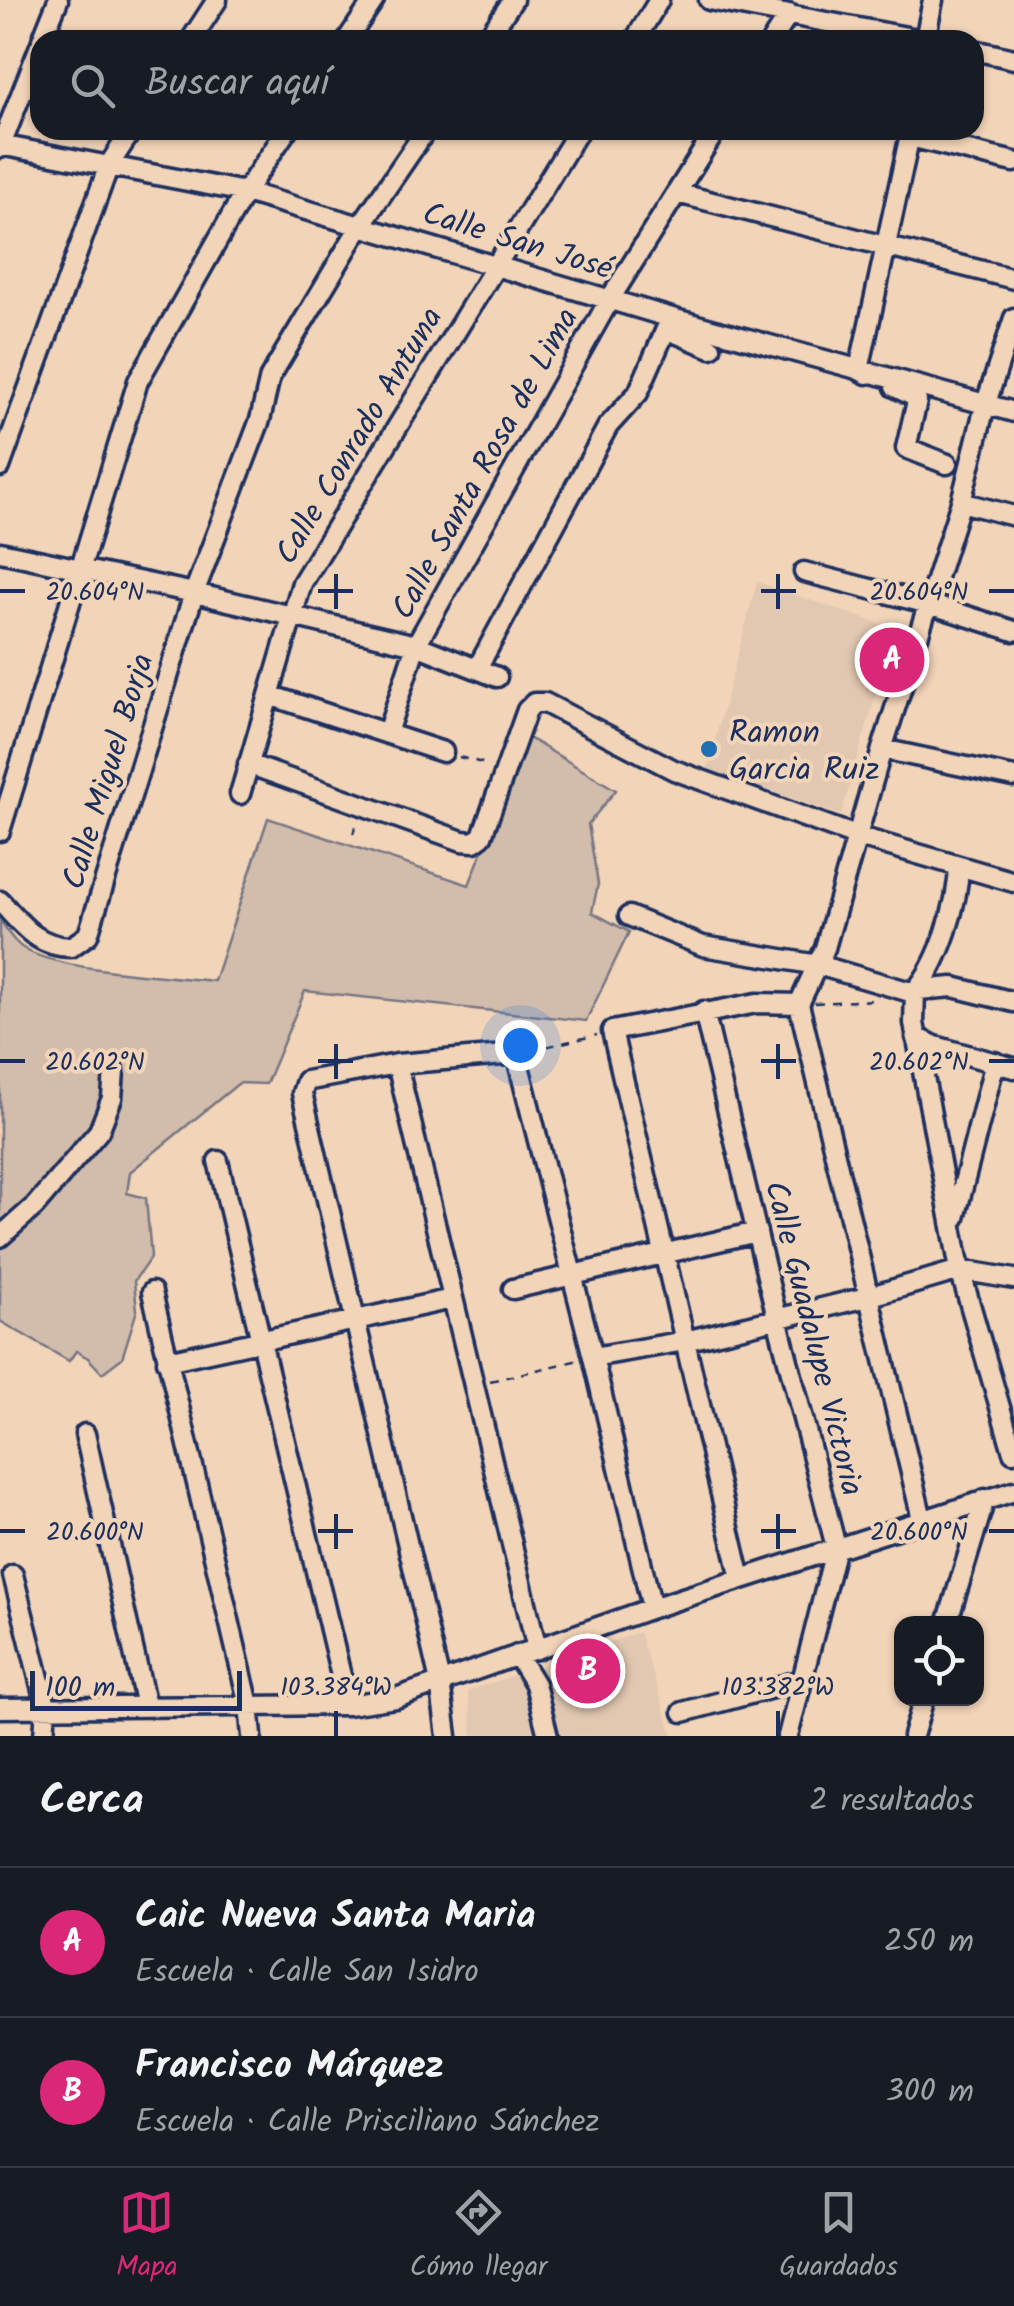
<!DOCTYPE html>
<html lang="es">
<head>
<meta charset="utf-8">
<style>
	body { margin:0; font-family:Kalam,sans-serif; background:#20242c; color:#f1f3f6 }
	.controls { position:absolute; right:30px; bottom:30px; display:grid; overflow:hidden; border-radius:20px; box-shadow:0 2px 8px #0004 }
	.controls button { width:90px; height:90px; display:grid; place-items:center; padding:0; border:0; border-bottom:2px solid #363941; background:#171b24; color:#f1f3f6; font:50px sans-serif }
	.scale { position:absolute; left:30px; bottom:25px; width:212px; box-sizing:border-box; padding-left:10px; border:5px solid #1b2f5e; border-top:0; font-size:28px; line-height:35px; white-space:nowrap; color:#1b2f5e; -webkit-text-stroke:8px #f2d4b8; paint-order:stroke }
	.you { position:absolute; left:520px; top:1045px; width:35px; height:35px; margin:-25px; border:8px solid #fff; border-radius:50%; background:#1a73e8; box-shadow:0 0 0 15px #1a73e833 }
	.badge { display:grid; place-items:center; width:65px; height:65px; border-radius:50%; background:#db2777; color:#fff; font-size:32px; font-weight:700 }
	.pin { position:absolute; translate:-50% -50%; border:5px solid #fff; box-shadow:0 2px 10px #0006 }
	.list { margin:0; padding:0; list-style:none }
	h2 { display:flex; justify-content:space-between; align-items:center; height:130px; margin:0; padding:0 40px; font-size:42px }
	h2 small { font-size:32px; font-weight:400; color:#9ea1a6 }
	.list li { display:grid; grid-template-columns:65px 1fr auto; gap:30px; align-items:center; box-sizing:border-box; height:150px; padding:0 40px; border-top:2px solid #363941 }
	.list b { display:block; font-size:38px; white-space:nowrap }
	.list p { margin:0; font-size:32px; white-space:nowrap; color:#9ea1a6 }
	.list em { font-size:32px; font-style:normal; color:#9ea1a6 }
	.icon { flex:none; width:55px; height:55px; fill:none; stroke:currentColor; stroke-width:2; stroke-linecap:round; stroke-linejoin:round }
	.map { position:relative; flex:none; width:1014px; height:1736px; overflow:hidden }
	.search { position:absolute; background:#171b24; box-shadow:0 2px 8px #0004; left:30px; right:30px; top:30px; height:110px; display:flex; align-items:center; gap:25px; box-sizing:border-box; padding:0 35px; border-radius:30px; color:#9ea1a6; font-size:38px }
	.sheet { height:430px; background:#171b24 }
	nav { display:flex; justify-content:space-around; align-items:center; box-sizing:border-box; height:140px; border-top:2px solid #363941; background:#171b24; font-size:28px; color:#9ea1a6 }
	nav a { display:grid; justify-items:center; gap:5px }
	nav .on { color:#db2777 }
	.map>svg:first-child { display:block }
	.built { fill:#e2c8b1 }
	.grass { fill:#d2bcab; stroke:#767684; stroke-width:2.5 }
	.lines { fill:none; stroke-linecap:round; stroke-linejoin:round }
	.minor-casing { stroke:#1b2f5e; stroke-width:25 }
	.path { stroke:#1b2f5e; stroke-width:2.5; stroke-dasharray:8 8; stroke-linecap:butt }
	.minor { stroke:#f2d4b8; stroke-width:18 }
	.ticks { fill:none; stroke:#1b2f5e; stroke-width:4 }
	.poi-dot { fill:#1f6fb2; stroke:#f2d4b8; stroke-width:4 }
	.labels { text-anchor:middle; stroke-width:8; stroke-linejoin:round; paint-order:stroke }
	.street-label { font-size:32px; fill:#1b2f5e; stroke:#f2d4b8 }
	.poi-label { font-size:32px; fill:#1b2f5e; stroke:#f2d4b8; text-anchor:start }
	.ticks-label { font-size:25px; text-anchor:middle; fill:#1b2f5e; stroke:#f2d4b8; stroke-width:8; stroke-linejoin:round; paint-order:stroke }
</style>
</head>
<body>
<div class="map">
<svg width="1014" height="1736" viewBox="0 0 1014 1736">
	<rect width="100%" height="100%" fill="#f2d4b8"/>
	<filter id="ink" filterUnits="userSpaceOnUse"><feTurbulence type="fractalNoise" baseFrequency=".01" numOctaves="2"/><feDisplacementMap in="SourceGraphic" scale="20" xChannelSelector="R" yChannelSelector="G"/><feConvolveMatrix kernelMatrix="1 2 1 2 8 2 1 2 1" color-interpolation-filters="sRGB"/></filter>
	<g filter="url(#ink)">
		<path class="built" d="M757,582L895,629L841,815L707,770Z
			M639,1632L673,1736H473L468,1691Z"/>
		<path class="grass" d="M527,737L616,790L588,824L598,884L592,912L629,932L586,1021L305,991L266,1084L239,1083L130,1172L127,1193L146,1198L151,1257L134,1281L137,1310L122,1358L102,1373L88,1358L76,1351L69,1361L0,1321V921C8,932 15,944 26,950C62,971 169,976 214,981L268,818L469,885Z"/>
		<g class="lines">
			<defs>
				<path id="minor" d="M709,0L923,40
					M42,40L58,0
					M191,40L217,0
					M347,40L374,0
					M486,40L513,0
					M635,40L659,0
					M772,40L789,14
					M925,40L933,0
					M974,50L1014,59
					M910,137L1014,162
					M0,145L245,192L675,319L1014,412
					M0,148L40,46
					M677,193L1014,279
					M666,329L711,348
					M867,374L859,370L911,130
					M895,387L913,396L917,401L906,448L947,464
					M0,467L109,165L132,130
					M961,502L1014,516
					M0,552L194,593L416,645L497,677
					M804,572L929,604L1014,631
					M478,667L608,426L638,393L666,329L675,319
					M269,695L443,752
					M387,733L416,645L610,299L716,130
					M882,749L1014,777
					M248,764L462,841L474,842L482,836L527,710L534,703H545L674,770L856,836L1014,882
					M240,794L302,583L579,130
					M0,831L138,381L245,192L287,130
					M0,901C21,924 37,947 71,947L88,935L194,593L260,420L270,377L361,225L426,130
					M629,916L703,946L818,965L907,991L953,987L1014,1002
					M915,991L914,1023L960,1270L1013,1452
					M915,991C940,963 958,903 959,866
					M799,1004L825,948L882,749L961,502L985,406L1014,318
					M799,1004L922,1519
					M704,1011L777,1318L836,1547L788,1736
					M916,1037L935,1046L1014,1068
					M397,1064L537,1649
					M218,1161L348,1705
					M955,1218L995,1062
					M0,1237L35,1206L99,1131L112,1098L114,1071
					M513,1289L757,1232
					M152,1292L249,1705L252,1736
					M593,1357L685,1341L871,1296L960,1270L1014,1279
					M167,1361L452,1299
					M85,1434L146,1706
					M13,1575L46,1706L44,1736
					M741,1579L612,1031L757,1003L799,1004
					M947,1624L985,1499
					M517,1655L535,1684L548,1736
					M0,1708L348,1705L396,1698L652,1608L1014,1491
					M683,1712L802,1680
					M447,1736L440,1682L302,1093L306,1081L397,1064L516,1054L593,1357L652,1608
					M913,1736L924,1698"/>
			</defs>
			<use href="#minor" class="minor-casing"/>
			<path class="path" d="M459,757L490,765
				M353,834L357,821
				M815,1003L877,1000
				M532,1050L597,1035
				M490,1381L579,1360"/>
			<use href="#minor" class="minor"/>
		</g>
	</g>
	<path class="ticks" d="M336,574V609M778,574V609M0,591H25M318,591H353M761,591H796M989,591H1014M336,1044V1079M778,1044V1079M0,1061H25M318,1061H353M761,1061H796M989,1061H1014M336,1514V1549M778,1514V1549M0,1531H25M318,1531H353M761,1531H796M989,1531H1014M336,1711V1736M778,1711V1736"/>
	<circle class="poi-dot" cx="709" cy="749" r="10"/>
	<g class="labels">
		<g class="street-label">
			<text transform="translate(518 240) rotate(17)" y="11">Calle San José</text>
			<text transform="translate(358 435) rotate(-59)" y="11">Calle Conrado Antuna</text>
			<text transform="translate(484 463) rotate(-61)" y="11">Calle Santa Rosa de Lima</text>
			<text transform="translate(107 771) rotate(-73)" y="11">Calle Miguel Borja</text>
			<text transform="translate(815 1338) rotate(76)" y="11">Calle Guadalupe Victoria</text>
		</g>
		<g class="poi-label">
			<text x="729" y="742">Ramon<tspan x="729" dy="37">Garcia Ruiz</tspan></text>
		</g>
	</g>
	<g class="ticks-label">
		<text x="95" y="600">20.604°N</text>
		<text x="919" y="600">20.604°N</text>
		<text x="95" y="1070">20.602°N</text>
		<text x="919" y="1070">20.602°N</text>
		<text x="95" y="1540">20.600°N</text>
		<text x="919" y="1540">20.600°N</text>
		<text x="336" y="1695">103.384°W</text>
		<text x="778" y="1695">103.382°W</text>
	</g>
</svg>
<div class="controls">
<button><svg class="icon" aria-label="locate" viewBox="0 0 24 24"><circle cx="12" cy="12" r="6"/><path d="M12 2v4M12 18v4M2 12h4M18 12h4"/></svg></button>
</div>
<div class="scale">100 m</div>
<div class="you"></div>
<div class="pin badge" style="left:892px;top:660px">A</div>
<div class="pin badge" style="left:588px;top:1671px">B</div>
<div class="search"><svg class="icon" aria-label="search" viewBox="0 0 24 24"><circle cx="10" cy="10" r="6"/><path d="M15 15l6 6"/></svg>Buscar aquí</div>
</div>
<section class="sheet">
<h2>Cerca<small>2 resultados</small></h2>
<ul class="list">
<li><span class="badge">A</span><div><b>Caic Nueva Santa Maria</b><p>Escuela · Calle San Isidro</p></div><em>250 m</em></li>
<li><span class="badge">B</span><div><b>Francisco Márquez</b><p>Escuela · Calle Prisciliano Sánchez</p></div><em>300 m</em></li>
</ul>
</section>
<nav>
<a class="on"><svg class="icon" aria-label="map" viewBox="0 0 24 24"><path d="M3 6l6-2 6 2 6-2v14l-6 2-6-2-6 2zM9 4v14M15 6v14"/></svg>Mapa</a>
<a><svg class="icon" aria-label="directions" viewBox="0 0 24 24"><path d="M12 3l9 9-9 9-9-9zM9 14v-3h6M13 9l2 2-2 2"/></svg>Cómo llegar</a>
<a><svg class="icon" aria-label="saved" viewBox="0 0 24 24"><path d="M7 4h10v16l-5-4-5 4z"/></svg>Guardados</a>
</nav>
</body>
</html>
